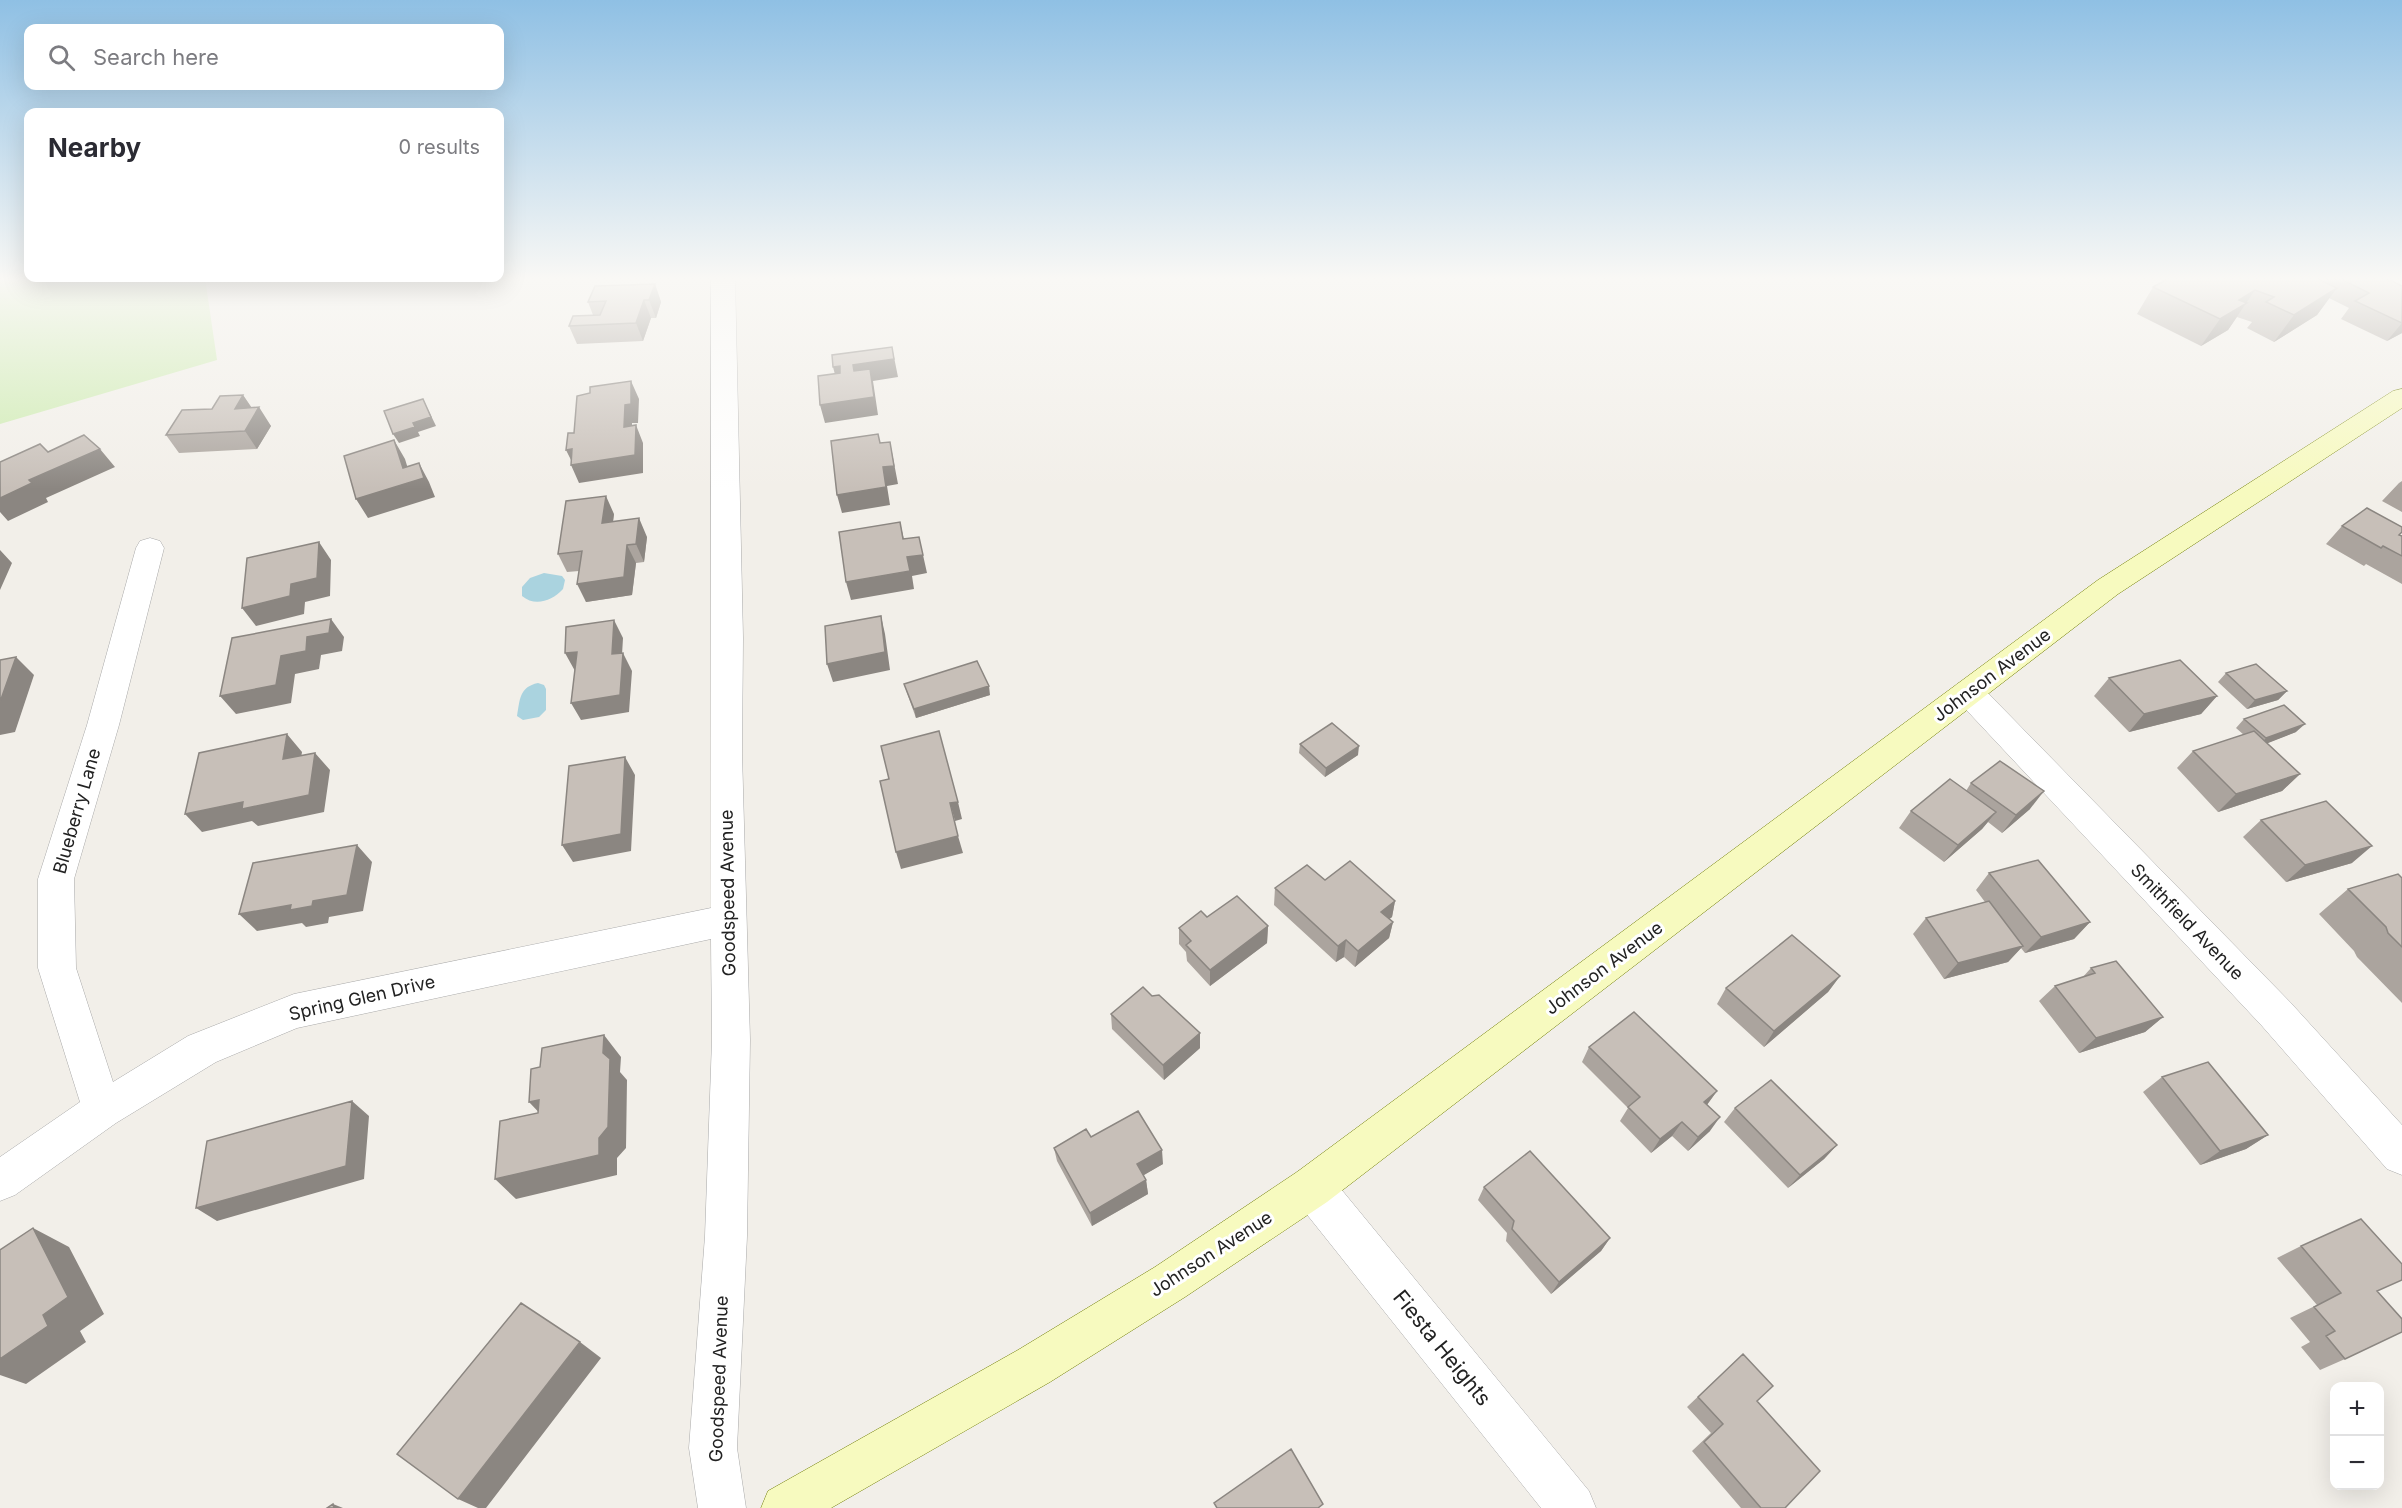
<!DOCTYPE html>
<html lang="en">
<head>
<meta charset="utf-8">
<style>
	body { margin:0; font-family:Inter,sans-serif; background:#f2f2f3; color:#2b2b33 }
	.controls { position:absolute; right:18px; bottom:18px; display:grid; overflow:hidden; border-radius:12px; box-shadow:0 6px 24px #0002 }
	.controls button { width:54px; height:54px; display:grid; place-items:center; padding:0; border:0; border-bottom:2px solid #e1e1e2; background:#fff; color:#2b2b33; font:30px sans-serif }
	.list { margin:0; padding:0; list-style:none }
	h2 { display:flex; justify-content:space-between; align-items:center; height:78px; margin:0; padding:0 24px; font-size:26px }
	h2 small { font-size:20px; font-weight:400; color:#7c7c81 }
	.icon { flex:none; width:33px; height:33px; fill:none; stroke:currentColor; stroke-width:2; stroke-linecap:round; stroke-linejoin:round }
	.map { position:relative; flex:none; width:2402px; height:1508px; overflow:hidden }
	.search { position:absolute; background:#fff; box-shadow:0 6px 24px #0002; left:24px; top:24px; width:480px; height:66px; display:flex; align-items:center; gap:15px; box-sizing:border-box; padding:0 21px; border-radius:12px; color:#7c7c81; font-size:22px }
	.panel { position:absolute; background:#fff; box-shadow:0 6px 24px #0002; left:24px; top:108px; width:480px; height:174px; border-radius:12px }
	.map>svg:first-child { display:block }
	.grass { fill:#cdebb0 }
	.water { fill:#aad3df }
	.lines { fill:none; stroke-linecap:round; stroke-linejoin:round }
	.street-casing { stroke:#a9a9a9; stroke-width:1 }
	.secondary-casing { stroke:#707d05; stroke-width:1 }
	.street { fill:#fff; fill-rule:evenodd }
	.secondary { fill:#f7fabf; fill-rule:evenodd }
	.wall { fill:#aba49e }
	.shaded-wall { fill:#8b8681 }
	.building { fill:#c7bfb8; stroke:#8b8681; stroke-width:1.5 }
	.labels { text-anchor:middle; stroke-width:6; stroke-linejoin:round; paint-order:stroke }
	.street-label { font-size:18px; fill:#222; stroke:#fff }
	.near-street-label { font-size:21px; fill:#222; stroke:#fff }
</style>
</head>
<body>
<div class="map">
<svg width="2402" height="1508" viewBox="0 0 2402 1508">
	<rect width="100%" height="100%" fill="#f2efe9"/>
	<path class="grass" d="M0,277L205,278L217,360L0,424Z"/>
	<path class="water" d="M544,573L562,576L565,580L563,589C552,601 535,607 522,596V587L530,578Z
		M538,683L544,685L546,689V710L539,717L523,720L517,716C520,700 519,687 538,683Z"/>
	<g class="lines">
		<defs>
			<path id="street" d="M711,277H735L743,638L742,753L750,1040L747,1236L737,1448L746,1508H698L689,1448L705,1236L712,1040L711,939L297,1028L216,1062L116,1123L15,1195L0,1201V1157L80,1102L38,968V879L87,725L136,548L140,541L150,538L160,541L164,548L119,725L74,879L76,968L113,1082L188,1036L294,994L711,908Z
				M1968,680L1979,684L2290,1002L2402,1125V1175L2387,1169L2262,1026L1957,700L1952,692L1957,684Z
				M1312,1166L1327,1172L1589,1491L1596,1508H1541L1297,1202L1291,1187L1297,1172Z"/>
			<path id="secondary" d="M2402,389V408L2118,594L1327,1202L1185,1297L1050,1382L831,1508H761L768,1491L1018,1350L1155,1267L1297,1172L2098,580L2393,391Z"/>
		</defs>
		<use href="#street" class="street-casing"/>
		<use href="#secondary" class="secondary-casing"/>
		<use href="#street" class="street"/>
		<use href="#secondary" class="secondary"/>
	</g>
	<path class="wall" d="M2157,277H2314L2323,281L2326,277H2384L2402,286V333L2387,341L2341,319L2349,308L2329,298L2317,315L2274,342L2247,328L2252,322L2237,317L2228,330L2201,346L2137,314L2153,287L2164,281Z
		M655,284L661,302L656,318H651L643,341L577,344L569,326L593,315L588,302Z
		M243,395L252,408L271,426L257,449L179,453L166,435L212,409Z
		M2402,481V512L2382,501L2399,483Z
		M614,514L613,522L647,537L644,562L636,563L632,595L586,602L579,571L567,572L558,554Z
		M2342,526L2402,536V584L2366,564L2364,566L2326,544Z
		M2226,673L2287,691L2278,700L2247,709L2218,682Z
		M2109,678L2217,696L2201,714L2129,732L2094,696Z
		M904,684L990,695L916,718L907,693Z
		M2244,719L2296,732L2267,743L2300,774L2282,791L2218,812L2177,768L2193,751L2244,735L2236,728Z
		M1300,744L1358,755L1325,777L1299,753Z
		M1971,783L2030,809L2002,833L1988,822L1982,829L1944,862L1899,828L1911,811L1966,791Z
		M2261,820L2352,863L2286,882L2243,837Z
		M1989,873L2090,922L2074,939L2025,953L2021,948L2008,962L1944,979L1913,934L1926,918L1985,902L1976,890Z
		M2402,878V1003L2357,957L2354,951L2319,914L2348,889Z
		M1325,880L1395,901L1392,917L1389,919L1393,922L1389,938L1355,967L1344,957L1336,962L1274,905L1275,888Z
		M1207,917L1268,926L1267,943L1210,986L1187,961L1186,952L1179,944V928Z
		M2091,968L2163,1017L2145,1032L2079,1053L2039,1001L2055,986L2082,978Z
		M1840,976L1828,992L1764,1047L1717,1004L1726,988Z
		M1152,996L1200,1033V1048L1164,1080L1112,1029L1111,1014Z
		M1589,1047L1717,1091L1707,1105L1710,1131L1688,1151L1672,1136L1651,1153L1620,1121L1628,1108L1582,1062Z
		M2162,1077L2268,1135L2246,1149L2200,1165L2143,1092Z
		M1735,1108L1837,1145L1824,1159L1788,1188L1724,1122Z
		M1054,1148L1163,1164L1143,1175L1146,1180L1148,1194L1092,1226L1057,1161Z
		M1484,1187L1610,1238L1601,1251L1551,1294L1506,1241L1507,1233L1478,1200Z
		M2301,1246L2377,1291L2345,1359L2320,1370L2301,1347L2310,1342L2290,1318L2317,1305L2277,1258Z
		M1743,1354L1785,1508H1741L1692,1451L1711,1433L1687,1407Z"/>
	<path class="shaded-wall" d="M655,284L661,302L656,318L649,300Z
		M2337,288L2317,315L2274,342L2294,315Z
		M2255,290L2228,330L2201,346L2220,319L2239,300Z
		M644,300L651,318L643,341L636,323Z
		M2402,323V333L2387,341Z
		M892,347L898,377L873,381L878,415L825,423L820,405L854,371L853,365Z
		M840,366L844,385L838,386L833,367Z
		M631,381L639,399L638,423H632V445L624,427L625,405Z
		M243,395L255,413L259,407L271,426L257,449L245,431L235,409Z
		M423,399L436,426L418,432L420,436L399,443L393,434L413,423Z
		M636,425L643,443V473L579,483L571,465L573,464L566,450Z
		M394,440L405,459L412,482L419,463L429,482L435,497L368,518L356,499L403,468Z
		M890,442L898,484L887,486L890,505L842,513L837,495L883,467Z
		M100,449L115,467L46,498L48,502L8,521L0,512V498L29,480Z
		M606,496L614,514L610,542L602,523Z
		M639,518L647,537L644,562L636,544Z
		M900,522L904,540L919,537L927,573L912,576L914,589L851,600L846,582Z
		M319,542L331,560L330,596L305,602L304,614L256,626L242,608L291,584Z
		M627,545L636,563L632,595L586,602L577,584Z
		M0,550L12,563L0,590Z
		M881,616L885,634L890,670L833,682L827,664Z
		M331,619L344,637L342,651L321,655L319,669L295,674L291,703L236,714L220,696L281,656L307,637Z
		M614,620L623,638L621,672L612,654Z
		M577,652L575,671L565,653Z
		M623,653L632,671L629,712L581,720L571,703Z
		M16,657L34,675L15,732L0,735V702Z
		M989,686L990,695L916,718L914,709Z
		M2287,691L2278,700L2247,709L2255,700Z
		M2217,696L2201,714L2129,732L2144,714Z
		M2305,724L2296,732L2258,747L2266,738Z
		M287,734L302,752L298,777L283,759Z
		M1359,746L1358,755L1325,777L1326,768Z
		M315,753L330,770L324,812L258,826L252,821L202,832L185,814Z
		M625,757L635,775L631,851L573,862L562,845Z
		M2300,774L2282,791L2218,812L2236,794Z
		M2044,791L2030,809L2002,833L2016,815Z
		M958,802L962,819L955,821L950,803Z
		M1996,812L1982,829L1944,862L1958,845Z
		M958,836L963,853L901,869L896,852Z
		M357,845L372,862L363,911L329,917L328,923L306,927L302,923L257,931L239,914L313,901Z
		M2372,846L2352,863L2286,882L2305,865Z
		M1395,901L1392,917L1378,928L1381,912Z
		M1393,922L1389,938L1355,967L1358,951Z
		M2090,922L2074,939L2025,953L2041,937Z
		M1268,926L1267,943L1210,986V970Z
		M1346,940L1344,957L1336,962L1338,946Z
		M2023,946L2008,962L1944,979L1958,963Z
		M1840,976L1828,992L1764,1047L1774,1031Z
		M2163,1017L2145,1032L2079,1053L2096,1038Z
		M1200,1033V1048L1164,1080L1163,1065Z
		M604,1035L621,1057L620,1072L627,1080L626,1148L617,1158V1175L516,1199L495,1179L603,1053Z
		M1717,1091L1706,1106L1704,1102Z
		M539,1100L549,1123L529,1102Z
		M352,1101L369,1116L364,1179L217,1221L196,1208Z
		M1720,1117L1710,1131L1688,1151L1698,1137Z
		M1682,1122L1672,1136L1651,1153L1660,1139Z
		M2268,1135L2246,1149L2200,1165L2220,1151Z
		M1837,1145L1824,1159L1788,1188L1800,1175Z
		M1162,1150L1163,1164L1139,1178L1137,1164Z
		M1146,1180L1148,1194L1092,1226L1090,1213Z
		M33,1228L69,1247L104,1314L80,1331L86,1342L26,1384L0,1375V1348L43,1315Z
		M1610,1238L1601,1251L1551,1294L1559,1282Z
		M580,1342L601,1358L486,1508H478L458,1499Z
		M333,1504L343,1508H334Z"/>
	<path class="building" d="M2171,277H2192L2197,279L2200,277H2314L2337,288L2294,315L2266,302L2274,297L2255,290L2239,300L2247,303L2220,319L2153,287Z
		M2337,277H2384L2402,286V323L2355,301L2369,293Z
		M655,284L649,300H644L636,323L569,326L573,316L600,315L606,301L588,302L595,286Z
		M892,347L894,359L853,365L854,371L870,369L874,397L820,405L818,376L840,373V366L833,367L832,355Z
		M631,381V404L625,405L624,427L636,425L635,455L571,465L572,449L566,450L568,433H574L577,396L590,393V387Z
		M243,395L235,409L259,407L245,431L166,435L182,410L212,409L220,396Z
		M423,399L431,417L413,423L415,427L393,434L384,411Z
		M878,434L880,443L890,442L894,466L883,467L886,487L837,495L831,441Z
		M84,435L100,449L29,480L32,483L0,498V462L40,444L48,452Z
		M394,440L403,468L419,463L424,478L356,499L344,456Z
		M606,496L602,523L639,518L636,544L627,545L624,577L577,584L582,551L558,554L566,501Z
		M2367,508L2402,527V532L2399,535L2402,536V556L2383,546L2381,548L2342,526Z
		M900,522L903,539L919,537L923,555L907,557L910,571L846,582L839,532Z
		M319,542L317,578L291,584L290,596L242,608L247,558Z
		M881,616L885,652L827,664L825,626Z
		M331,619L329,633L307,637L306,651L281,656L276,685L220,696L232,638Z
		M614,620L612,654L623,653L620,695L571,703L577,652L565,653L566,627Z
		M16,657L0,702V660Z
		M2180,660L2217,696L2144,714L2109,678Z
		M977,661L989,686L914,709L904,684Z
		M2256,664L2287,691L2255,700L2226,673Z
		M2284,705L2305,724L2266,738L2244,719Z
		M1332,723L1359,746L1326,768L1300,744Z
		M939,731L958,802L950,803L958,836L896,852L880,781L889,779L881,746Z
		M2254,731L2300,774L2236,794L2193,751Z
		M287,734L283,759L315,753L309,795L242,809L243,802L185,814L199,753Z
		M625,757L621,834L562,845L569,766Z
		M2000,761L2044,791L2016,815L1971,783Z
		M1950,779L1996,812L1958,845L1911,811Z
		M2326,801L2372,846L2305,865L2261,820Z
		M357,845L347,895L313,901L312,906L290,910L291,905L239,914L253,863Z
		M2038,860L2090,922L2041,937L1989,873Z
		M1350,861L1395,901L1381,912L1393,922L1358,951L1346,940L1338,946L1275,888L1307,865L1325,880Z
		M2398,874L2402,878V947L2388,933L2386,927L2348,889Z
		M1237,896L1268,926L1210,970L1186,945L1191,941L1179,928L1201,911L1207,917Z
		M1989,901L2023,946L1958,963L1926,918Z
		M1792,935L1840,976L1774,1031L1726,988Z
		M2116,961L2163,1017L2096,1038L2055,986L2095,973L2091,968Z
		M1143,987L1152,996L1159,995L1200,1033L1163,1065L1111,1014Z
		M1634,1012L1717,1091L1704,1102L1720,1117L1698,1137L1682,1122L1660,1139L1628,1107L1640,1097L1589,1047Z
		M604,1035L603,1053L610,1059L608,1127L599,1138V1155L495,1179L500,1121L538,1113L539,1100L529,1102L531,1069L540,1067L542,1048Z
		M2208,1062L2268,1135L2220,1151L2162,1077Z
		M1771,1080L1837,1145L1800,1175L1735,1108Z
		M352,1101L346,1166L196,1208L207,1141Z
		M1138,1111L1162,1150L1137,1164L1146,1180L1090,1213L1054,1148L1086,1129L1091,1137Z
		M1530,1151L1610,1238L1559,1282L1512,1229L1514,1221L1484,1187Z
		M2361,1219L2402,1264V1280L2377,1291L2402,1319V1332L2345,1359L2326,1336L2335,1331L2314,1307L2341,1293L2301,1246Z
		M33,1228L68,1297L43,1315L48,1326L0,1359V1250Z
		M521,1303L580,1342L458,1499L397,1454Z
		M1743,1354L1773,1386L1757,1401L1820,1471L1785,1508H1761L1704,1442L1723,1424L1698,1397Z
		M1291,1449L1323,1504L1318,1508H1217L1214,1503Z
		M333,1504L334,1508H327Z"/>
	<linearGradient id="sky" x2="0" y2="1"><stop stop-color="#8fc0e4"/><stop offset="0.57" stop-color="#f9f8f5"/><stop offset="1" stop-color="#f9f8f5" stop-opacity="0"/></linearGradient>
	<rect width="2402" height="489" fill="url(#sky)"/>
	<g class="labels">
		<g class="street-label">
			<text transform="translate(1992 675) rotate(-37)" y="6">Johnson Avenue</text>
			<text transform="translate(77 811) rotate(-74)" y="6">Blueberry Lane</text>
			<text transform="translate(728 893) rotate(-91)" y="6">Goodspeed Avenue</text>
			<text transform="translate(2187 922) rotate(46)" y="6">Smithfield Avenue</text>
			<text transform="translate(1604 968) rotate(-37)" y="6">Johnson Avenue</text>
			<text transform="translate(362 998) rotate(-13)" y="6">Spring Glen Drive</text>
			<text transform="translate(1211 1254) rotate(-33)" y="6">Johnson Avenue</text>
			<text transform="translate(719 1379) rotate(-88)" y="6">Goodspeed Avenue</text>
		</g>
		<g class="near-street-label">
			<text transform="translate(1442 1348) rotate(51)" y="7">Fiesta Heights</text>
		</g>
	</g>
</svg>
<div class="controls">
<button>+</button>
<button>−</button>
</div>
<div class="search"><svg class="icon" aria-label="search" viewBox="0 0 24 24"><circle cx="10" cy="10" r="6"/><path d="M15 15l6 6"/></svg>Search here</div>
<section class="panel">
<h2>Nearby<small>0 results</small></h2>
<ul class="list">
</ul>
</section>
</div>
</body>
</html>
